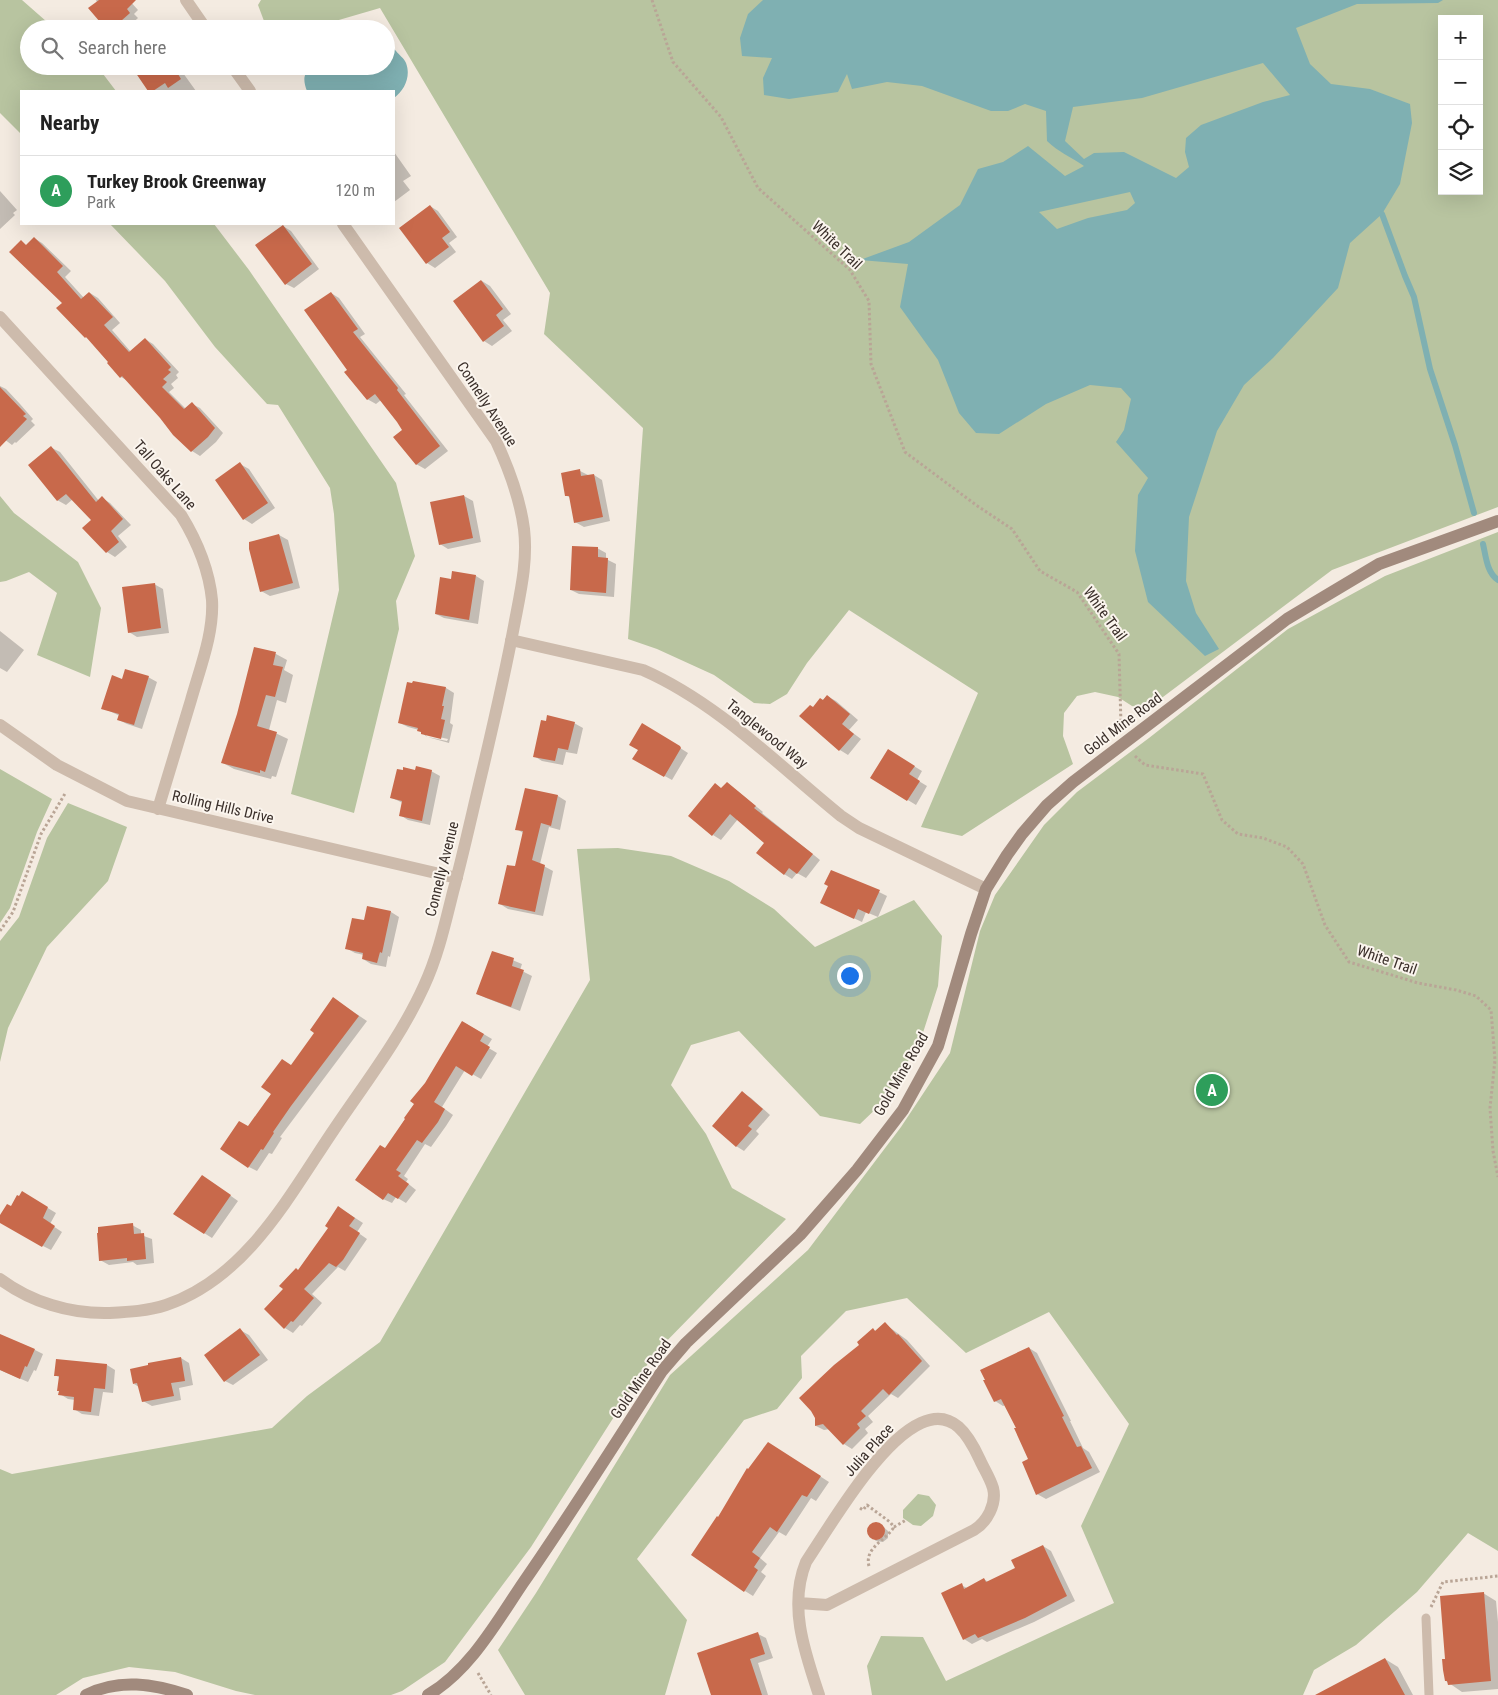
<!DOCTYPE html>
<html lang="en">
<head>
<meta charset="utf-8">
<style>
	body { margin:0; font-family:"Roboto Condensed",sans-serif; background:#f6f6f6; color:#222 }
	.controls { position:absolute; right:15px; top:15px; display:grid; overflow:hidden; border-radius:0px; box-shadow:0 5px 20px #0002 }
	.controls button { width:45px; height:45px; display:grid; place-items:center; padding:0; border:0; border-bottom:1px solid #e0e0e0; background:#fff; color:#222; font:25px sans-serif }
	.you { position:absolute; left:849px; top:975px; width:18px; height:18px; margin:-12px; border:4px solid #fff; border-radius:50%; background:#1a73e8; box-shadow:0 0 0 8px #1a73e833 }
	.badge { display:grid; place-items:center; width:32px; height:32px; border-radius:50%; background:#1f5a5e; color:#fff; font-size:16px; font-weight:700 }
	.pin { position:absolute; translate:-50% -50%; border:2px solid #fff; box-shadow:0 1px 5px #0006 }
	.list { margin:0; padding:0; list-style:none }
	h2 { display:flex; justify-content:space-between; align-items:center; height:65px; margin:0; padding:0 20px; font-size:21px }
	h2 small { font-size:16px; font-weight:400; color:#767676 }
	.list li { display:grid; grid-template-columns:32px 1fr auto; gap:15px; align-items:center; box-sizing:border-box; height:70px; padding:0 20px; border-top:1px solid #e0e0e0 }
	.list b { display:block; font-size:19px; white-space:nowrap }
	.list p { margin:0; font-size:16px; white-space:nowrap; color:#767676 }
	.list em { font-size:16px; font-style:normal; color:#767676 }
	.icon { flex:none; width:28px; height:28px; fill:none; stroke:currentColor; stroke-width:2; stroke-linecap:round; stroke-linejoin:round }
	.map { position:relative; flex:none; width:1498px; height:1695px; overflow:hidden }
	.search { position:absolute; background:#fff; box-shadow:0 5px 20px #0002; left:20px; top:20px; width:375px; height:55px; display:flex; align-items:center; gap:12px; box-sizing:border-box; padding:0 18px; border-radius:28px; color:#767676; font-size:19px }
	.panel { position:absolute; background:#fff; box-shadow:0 5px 20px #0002; left:20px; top:90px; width:375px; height:135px; border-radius:0px }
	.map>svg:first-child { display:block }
	.green { fill:#b8c4a0; fill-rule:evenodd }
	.water { fill:#7fb0b2; fill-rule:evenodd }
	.shadow { fill:#0003 }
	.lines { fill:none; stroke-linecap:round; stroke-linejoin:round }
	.stream { stroke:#7fb0b2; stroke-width:6 }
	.building { fill:#c8694b }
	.path { stroke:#b9a596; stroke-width:3; stroke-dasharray:2.5 2.5; stroke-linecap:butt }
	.lane { stroke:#cdbbac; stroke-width:9 }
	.street { stroke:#cdbbac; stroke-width:12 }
	.secondary { stroke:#a18a7d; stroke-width:12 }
	.labels { text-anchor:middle; stroke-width:4; stroke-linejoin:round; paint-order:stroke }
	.street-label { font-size:15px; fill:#3b302b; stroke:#fbf5ee }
</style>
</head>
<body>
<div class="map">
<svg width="1498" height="1695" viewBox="0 0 1498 1695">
	<rect width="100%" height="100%" fill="#f4ebe1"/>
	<path class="green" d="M0,0H22L55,29H29V66H97L116,91H21V134L0,113Z
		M261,0H1498V507L1332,570L1147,709L1132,706L1118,697L1095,692L1077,696L1064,713L1063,736L1073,764L962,836L921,827L978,693L849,610L807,663L787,694L770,704L754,703L714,675L657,649L628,639L643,428L544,334L550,293L380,8L308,29H267L258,5ZM1442,19H1479V191H1442Z
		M110,224H214L249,270L396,483L415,556L396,601L399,629L354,813L291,794L339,590L334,514L330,488L278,405L267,404L215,347L165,281Z
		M0,496L14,513L78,562L101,608L90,677L37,655L57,593L29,572L6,581L0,582Z
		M1498,532V1551L1468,1533L1417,1592L1356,1645L1314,1670L1303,1695H872L867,1666L881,1636L923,1637L946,1681L1114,1603L1081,1526L1129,1424L1049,1312L966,1353L907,1298L846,1311L801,1356L802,1378L777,1409L744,1420L637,1559L687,1620L665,1695H525L498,1650L536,1593L670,1375L808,1250L901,1127L950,1053L980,931L995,895L1044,825L1077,792L1149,738L1288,629L1385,576Z
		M0,769L52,799L37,832L10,908L0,923Z
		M68,803L127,827L108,881L47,947L8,1028L0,1062V941L19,917L47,838Z
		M618,848L671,856L729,881L774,909L815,947L914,900L942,936L938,986L920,1042L883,1102L860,1124L820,1116L739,1031L691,1045L671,1085L706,1134L732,1188L786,1219L654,1354L531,1547L445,1662L402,1691L391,1695H255L236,1691L175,1672L129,1667L83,1678L56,1695H0V1469L12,1474L272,1428L307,1396L380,1342L590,980L577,849Z
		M918,1494L929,1496L936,1505L933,1516L921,1526L913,1525L903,1518V1510Z"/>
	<path class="water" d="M763,0H1443L1438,3L1357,4L1296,28L1310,64L1331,84L1370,89L1410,104L1412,123L1400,184L1382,214L1350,243L1338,288L1273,358L1244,385L1217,431L1189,517L1186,581L1196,613L1219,649L1205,656L1148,602L1135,551L1138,495L1148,478L1116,442L1124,430L1131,399L1121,388L1090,385L1046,404L999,434L976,433L959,413L938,360L900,307L908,264L860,260L909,242L960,205L978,169L1003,162L1028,146L1065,176L1084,166C1071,157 1058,152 1047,141L1046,111L1025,104L1008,111H991L922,86L887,82L852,89L847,74L838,92L789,99L764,95L763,78L772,58L742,56L740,38L748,14ZM1263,63L1290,95L1263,102L1201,125L1186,138L1185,152L1189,167L1176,178L1124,152L1094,153L1084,159L1065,141L1073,107L1142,98ZM1130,192L1135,203L1127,210L1088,218L1057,229L1039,212Z
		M386,39C392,42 392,47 396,51C399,55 404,58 406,63C411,76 405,90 394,98V91H307C303,81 303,74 311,66H386Z"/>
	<path class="shadow" d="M96,0H129L138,10L134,14L138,18L126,29H108Z
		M132,66H178L196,91H150Z
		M394,152L411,176L403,181L410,190L394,202Z
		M0,191L17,210L13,213L15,215L0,229Z
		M430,206L438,211L457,237L449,243L456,252L435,268L427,263Z
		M283,226L291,231L319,269L294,288L286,284Z
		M34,238L42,243L71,271L65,277L84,298L90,293L98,298L120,323L112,330L131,352L145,339L153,344L179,372L176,375L178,378L171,384L174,388L169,392L186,409L192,404L200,408L223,433L216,442L200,456L192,451L128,381L121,377L90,340L86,337L63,303Z
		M482,281L490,286L511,314L503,320L512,331L492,346L484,341Z
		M331,293L339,298L365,334L360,337L406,394L404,395L448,451L425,469L416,464L404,430L381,400L376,404L367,399L349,370Z
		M0,386L6,389L20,404L33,419L31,421L35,425L16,443L15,442L12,445L0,436Z
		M52,448L60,452L99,501L102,498L110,503L131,525L118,536L127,547L115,557L107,552L93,520L73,499L66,505L57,500Z
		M240,464L249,469L275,508L252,524L244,519Z
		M580,471L588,475H594L602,480L610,521L584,527L575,522L571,498L567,496Z
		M464,496L473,501L481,542L448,549L440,544Z
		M279,535L288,540L300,588L270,596L261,591L250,543Z
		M597,548L606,553V559L616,564L614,597L579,594L571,590Z
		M453,572L476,576L484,581L478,624L444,618L436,614L452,580Z
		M154,584L163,589L169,633L137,637L129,632Z
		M0,631L24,650L7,672L0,668Z
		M255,648L276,654L287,660L284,670L293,675L286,703L277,700L269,730L288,739L276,777L272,776L271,779L234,769L223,763L238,715Z
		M148,677L157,682L142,729L127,724L119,720L120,716L103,708L123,680Z
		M420,683L446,688L454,693L450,723L453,725L449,743L431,738L428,737L447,741L448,739L425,734L427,737L419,730L408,727L400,723Z
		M827,696L836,701L858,720L849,730L861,739L848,755L840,750L801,716L814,708Z
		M574,723L583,728L577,754L566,752L563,765L542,761L534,756Z
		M666,739L688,753L672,780L634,759Z
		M889,751L922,771L917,780L927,786L916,805L872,778Z
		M416,771H431L440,776L430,825L408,820L400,815L403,803L392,798Z
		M526,789L558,796L566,801L560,830L549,827L540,864L553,871L543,916L508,909L500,904L516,868L523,833L517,829Z
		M735,789L763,812L762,813L820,860L806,878L797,873L792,879L784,874L766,843L738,819L721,840L713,835Z
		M879,892L887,896L878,917L866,912L862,922L830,907Z
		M391,912L399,917L390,957L388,956L386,967L371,964L363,959L364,955L355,953L346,948L365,922Z
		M493,952L522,964L520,970L532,976L520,1011L486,998L478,994Z
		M334,999L367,1021L280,1137L282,1138L272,1154L269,1153L257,1171L249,1167L248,1128L316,1032Z
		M463,1022L492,1039L487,1047L497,1053L481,1079L465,1070L442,1107L453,1115L446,1126L431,1147L425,1144L404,1176L408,1179L406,1182L416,1190L406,1203L396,1197L392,1203L383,1199L386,1150L415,1103Z
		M743,1093L751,1098L770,1115L756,1131L759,1134L744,1151L736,1146Z
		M210,1181L238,1201L212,1238L204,1233Z
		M23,1193L56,1213L50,1224L62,1232L51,1250L43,1246L11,1208Z
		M346,1212L363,1223L357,1232L367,1239L345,1271L338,1267L312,1294L322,1303L302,1326L300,1325L293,1333L285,1328L265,1309L299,1272Z
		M132,1225L141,1230V1235L152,1239L154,1263L137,1265L133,1262L109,1265L100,1260Z
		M885,1324L907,1340L930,1366L898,1398L891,1394L868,1416L873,1422L865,1429L868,1433L852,1449L844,1444L830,1429L824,1430L816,1426L861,1345L873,1330L876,1331Z
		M240,1330L249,1335L268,1360L233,1385L225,1381Z
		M0,1340L35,1350L43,1354L36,1371L34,1370L28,1382L0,1370Z
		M1029,1348L1037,1353L1071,1421H1070L1083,1448L1089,1452L1100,1472L1046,1499L1037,1494L1030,1459L1006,1405L1003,1406L995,1401Z
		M181,1358L189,1363L193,1385L179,1388L181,1400L152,1406L143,1401L139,1387L134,1384Z
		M107,1365L115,1370L113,1393L103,1392L99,1416L82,1414L74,1409L75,1400L68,1399L60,1394V1378L55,1375Z
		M776,1448L829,1482L816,1501L811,1498L786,1536L779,1532L760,1558L767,1564L761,1572L766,1576L753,1596L745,1591L719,1519Z
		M873,1523L880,1524L888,1531V1538L883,1542L876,1541L868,1534L869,1527Z
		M1043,1546L1051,1551L1075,1601L1034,1622L987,1642L982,1639L972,1644L964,1639L961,1585L967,1588L984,1579L988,1582L1016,1569Z
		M1483,1593L1496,1601L1498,1622V1689L1462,1692L1446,1681L1447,1660Z
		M758,1634L766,1638L773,1658L758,1663L768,1695H712Z
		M1385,1659L1398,1667L1413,1695H1341Z"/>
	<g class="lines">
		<path class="stream" d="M1382,214L1405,276L1414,297L1430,369L1455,445L1474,513
			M1483,544C1486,557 1487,573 1498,580"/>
	</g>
	<path class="building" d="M99,0H136L127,9L130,13L112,29H106L88,8Z
		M131,66H188L178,74L181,79L168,88L165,83L153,91H148Z
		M430,205L450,232L442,238L449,247L426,264L399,228Z
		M283,225L312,264L285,285L255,245Z
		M34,237L63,266L57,272L81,299L89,292L113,317L104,325L129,352L145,338L171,367L168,370L171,372L163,379L167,382L162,387L184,409L192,402L215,428L208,437L191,452L173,435L160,418L122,376L120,378L107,363L108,362L86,337L85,338L56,308L62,303L9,252L21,240L26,245Z
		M481,280L503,309L496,315L504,326L483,342L453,301Z
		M331,292L358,329L353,332L398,388L397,390L440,446L416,465L393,437L402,430L397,422L375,394L367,400L344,372L347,370L304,310Z
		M0,387L26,414L23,416L27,419L0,447Z
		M51,446L96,502L102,496L123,519L111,531L119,542L106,553L82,528L91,520L66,494L57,501L28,465Z
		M240,462L268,503L243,520L215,480Z
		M580,469L581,476L594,474L603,517L574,523L569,496H565L561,473Z
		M464,495L473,538L439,545L430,502Z
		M279,534L293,583L260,592L249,549V542Z
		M572,546L598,547V557L608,558L606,593L570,590Z
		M452,571L476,575L469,620L435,614L440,577L451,579Z
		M155,583L161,628L128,633L122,587Z
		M254,647L276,652L273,665L283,667L275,697L266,695L257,726L277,732L265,772L260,770V773L221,763L237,714Z
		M125,669L149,676L134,725L117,720L119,714L101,709L112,675L122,679Z
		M413,681L446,687L442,706H444L441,719L445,720L441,739L421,734V732L417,731L418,728L398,723L407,682L412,683Z
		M827,695L850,714L842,724L854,734L839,751L799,716L810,705L813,707L820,698L823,700Z
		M547,715L575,722L568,750L558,748L555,761L533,757L541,720L546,721Z
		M642,723L680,746L681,748L664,777L632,759L638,750L629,745Z
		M888,749L915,766L909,774L920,781L907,801L870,778Z
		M416,766L432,770L422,821L399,816L402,801L390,798L397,769L403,770V767L415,770Z
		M727,782L756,806L754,808L813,854L797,874L789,868L784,875L756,853L764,843L730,814L712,836L688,816L715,783L721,788Z
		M525,788L558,795L551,826L541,823L532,860L545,865L535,912L498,904L507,865L515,866L523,831L515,830Z
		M831,870L880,890L869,914L858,909L854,919L820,903L828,886L824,884Z
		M367,906L391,911L382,953L380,952L377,963L362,959L363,953L345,949L352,918L364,920Z
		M492,951L514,958L512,966L524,970L511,1007L476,994Z
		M333,997L359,1016L291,1106L273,1132L274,1133L263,1150L261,1149L248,1168L220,1149L239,1121L248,1126L271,1094L261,1087L282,1059L291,1065L314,1033L310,1030Z
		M462,1021L484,1034L480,1041L490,1047L472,1076L456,1066L434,1102L445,1109L438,1122L422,1143L417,1140L396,1170L401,1173L398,1176L409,1184L398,1199L388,1193L383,1200L355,1180L380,1145L385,1148L405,1119L404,1118L414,1104L410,1101L425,1083Z
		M742,1091L763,1109L748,1126L752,1129L736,1147L712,1126Z
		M202,1175L231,1195L204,1234L173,1214Z
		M22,1191L48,1207L43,1218L55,1226L42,1247L0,1223V1215L7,1204L11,1206L17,1195L19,1196Z
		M338,1206L355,1218L349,1226L360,1233L343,1260L336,1267L329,1263L304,1289L314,1298L293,1322L291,1321L284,1329L264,1309L283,1289L279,1286L296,1268L298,1270L328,1228L325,1226Z
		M133,1223L134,1234L144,1233L146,1259L127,1261V1258L99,1261L97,1233H98V1227Z
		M885,1322L897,1335L898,1334L922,1361L889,1395L883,1389L861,1411L866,1416L857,1424L860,1428L843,1445L823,1424L815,1426V1418L811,1411L799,1398L834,1365L859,1345L857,1342L873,1328L875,1331Z
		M240,1328L260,1355L224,1382L204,1355Z
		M0,1334L35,1349L27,1367L25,1366L20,1379L0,1370Z
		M1029,1347L1064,1416L1062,1417L1077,1447L1081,1446L1092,1468L1036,1495L1022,1462L1028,1459L1014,1428H1016L1001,1399L994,1402L983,1380H985L980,1370Z
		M181,1357L185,1381L171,1383L174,1396L142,1402L137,1383L133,1384L130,1369L148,1365V1363Z
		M56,1359L107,1364L105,1389L94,1388L91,1412L73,1410L74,1397L58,1395L59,1391H57L59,1376H54Z
		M768,1442L821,1476L807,1497L802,1495L777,1532L770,1527L752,1552L760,1558L754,1567L758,1570L744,1592L691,1555L717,1516L718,1517L747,1468L748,1469Z
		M867 1531a9 9 0 1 1 18 0a9 9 0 1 1-18 0Z
		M1043,1545L1067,1596L1025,1618L978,1638L975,1634L963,1640L941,1593L962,1583L964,1589L984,1578L986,1582L1015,1568L1011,1560Z
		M1484,1592L1491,1681L1448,1685L1447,1681H1445L1443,1670L1442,1659H1445L1440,1596Z
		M758,1632L765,1654L750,1659L762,1695H711L697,1653Z
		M1385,1658L1405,1695H1315Z"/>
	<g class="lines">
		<path class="path" d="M652,0L673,62L721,117L758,188L850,270L869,301L871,364L905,452L976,505L1012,529L1040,571L1077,592L1119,654L1121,725
			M1135,756L1145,765L1203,774L1222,820L1238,834L1263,838L1287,847L1303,864L1325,925L1349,962L1418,983L1456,990L1476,996L1491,1010L1495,1060L1490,1108L1493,1151L1498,1177
			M0,931L13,912L41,834L66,792
			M860,1508L863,1510L867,1505L890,1522L894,1527L906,1520
			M869,1566C864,1548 886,1540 894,1527
			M1431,1607L1443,1582L1498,1576
			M478,1673L491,1695"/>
		<path class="lane" d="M1426,1618L1429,1695"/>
		<path class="street" d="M186,0L206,29
			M232,66L250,91
			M0,317L181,515C197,541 209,569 212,600C214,633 200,668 191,700C180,736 169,773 158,809
			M511,640L643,670C718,703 778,765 841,816L859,828L986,889
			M0,725L57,765L127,801L457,878
			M0,1279C31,1302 70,1314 109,1313C128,1312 148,1311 166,1305C247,1278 290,1194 335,1128C366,1082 401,1037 424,986C438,956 445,924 453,892C464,851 473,809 483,768C494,721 505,674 514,626C520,594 528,562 524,529C520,498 509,469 496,441L343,224
			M799,1603L827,1605L974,1530C987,1522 997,1504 993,1488C990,1478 984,1469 980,1460C969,1436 953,1408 921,1423C879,1442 832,1523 806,1562C788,1606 805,1653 819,1695"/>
		<path class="secondary" d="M86,1695C119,1678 154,1684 187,1695
			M428,1695C470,1670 496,1623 523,1583C571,1514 616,1442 662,1371L686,1343L800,1235L857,1170L903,1110L938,1046L971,934L986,889L1007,855L1022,834L1047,805L1073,782L1287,619L1379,564L1498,521"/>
	</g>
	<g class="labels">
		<g class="street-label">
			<text transform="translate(837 245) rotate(44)" y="5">White Trail</text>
			<text transform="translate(487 404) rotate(57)" y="5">Connelly Avenue</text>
			<text transform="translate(165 475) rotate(49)" y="5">Tall Oaks Lane</text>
			<text transform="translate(1105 614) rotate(54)" y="5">White Trail</text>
			<text transform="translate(1123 724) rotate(-37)" y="5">Gold Mine Road</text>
			<text transform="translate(767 734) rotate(39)" y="5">Tanglewood Way</text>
			<text transform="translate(223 807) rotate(13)" y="5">Rolling Hills Drive</text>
			<text transform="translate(442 869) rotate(-76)" y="5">Connelly Avenue</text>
			<text transform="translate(1387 960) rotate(19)" y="5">White Trail</text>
			<text transform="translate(901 1074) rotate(-60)" y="5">Gold Mine Road</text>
			<text transform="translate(641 1379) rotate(-55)" y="5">Gold Mine Road</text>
			<text transform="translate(869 1450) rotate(-48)" y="5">Julia Place</text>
		</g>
	</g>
</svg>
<div class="controls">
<button>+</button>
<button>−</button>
<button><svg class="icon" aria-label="locate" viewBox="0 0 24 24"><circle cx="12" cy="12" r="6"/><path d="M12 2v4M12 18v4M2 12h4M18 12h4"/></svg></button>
<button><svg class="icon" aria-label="layers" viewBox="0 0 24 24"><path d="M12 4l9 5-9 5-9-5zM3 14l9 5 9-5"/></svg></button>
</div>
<div class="you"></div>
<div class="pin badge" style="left:1212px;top:1090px;background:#2e9e5b">A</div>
<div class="search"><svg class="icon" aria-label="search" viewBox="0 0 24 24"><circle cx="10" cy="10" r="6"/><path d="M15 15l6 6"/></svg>Search here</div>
<section class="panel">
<h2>Nearby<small></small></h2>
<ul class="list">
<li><span class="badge" style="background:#2e9e5b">A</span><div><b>Turkey Brook Greenway</b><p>Park</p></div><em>120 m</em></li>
</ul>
</section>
</div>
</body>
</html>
